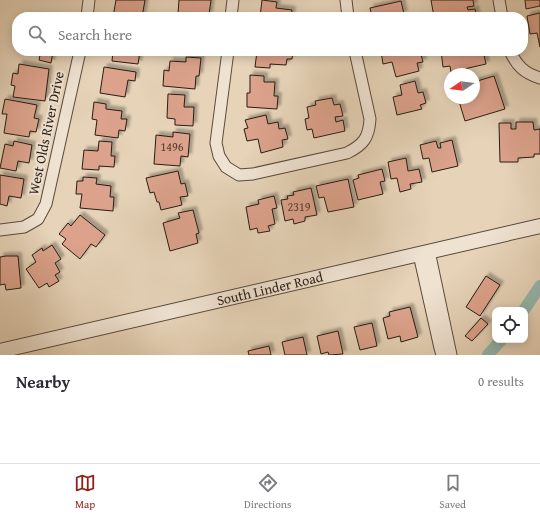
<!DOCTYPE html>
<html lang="en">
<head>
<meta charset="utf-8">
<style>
	body { margin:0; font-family:"Gentium Book Plus",serif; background:#f2f2f3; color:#2b2b33 }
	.controls { position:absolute; right:12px; bottom:12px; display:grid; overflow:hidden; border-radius:8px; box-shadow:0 2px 10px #0003 }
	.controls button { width:36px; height:36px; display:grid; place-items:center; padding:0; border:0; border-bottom:1px solid #e1e1e2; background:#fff; color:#2b2b33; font:20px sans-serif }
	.compass { position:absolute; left:444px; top:68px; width:36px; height:36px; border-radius:50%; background:#fff; box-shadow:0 2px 10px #0003; rotate:257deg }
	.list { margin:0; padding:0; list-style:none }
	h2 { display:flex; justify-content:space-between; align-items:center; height:52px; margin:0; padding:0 16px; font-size:17px }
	h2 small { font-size:13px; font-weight:400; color:#7c7c81 }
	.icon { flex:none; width:22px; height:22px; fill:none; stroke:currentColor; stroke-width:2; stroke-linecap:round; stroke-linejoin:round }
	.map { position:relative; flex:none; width:540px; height:355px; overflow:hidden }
	.search { position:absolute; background:#fff; box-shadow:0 2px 10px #0003; left:12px; right:12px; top:12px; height:44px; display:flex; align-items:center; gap:10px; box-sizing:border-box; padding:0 14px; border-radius:16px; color:#7c7c81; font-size:15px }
	.sheet { height:108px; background:#fff }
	nav { display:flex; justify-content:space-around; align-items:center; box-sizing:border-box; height:56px; border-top:1px solid #e1e1e2; background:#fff; font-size:11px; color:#7c7c81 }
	nav a { display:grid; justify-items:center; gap:2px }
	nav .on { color:#8f2418 }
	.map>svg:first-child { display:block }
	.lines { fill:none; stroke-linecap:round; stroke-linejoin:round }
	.canal { stroke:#96b8af; stroke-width:12 }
	.building { fill:#dca28c; stroke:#281d12; filter:url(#shadow) }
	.minor-casing { stroke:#584a3c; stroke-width:13 }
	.tertiary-casing { stroke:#584a3c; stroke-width:16 }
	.minor { stroke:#efe2d1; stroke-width:11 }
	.tertiary { stroke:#efe2d1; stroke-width:14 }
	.labels { text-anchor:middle; stroke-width:4; stroke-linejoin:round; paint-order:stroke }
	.number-label { font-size:12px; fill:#553e30 }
	.street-label { font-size:14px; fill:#281d12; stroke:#efe2d1 }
</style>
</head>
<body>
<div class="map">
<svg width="540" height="355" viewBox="0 0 540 355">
	<defs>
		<filter id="shadow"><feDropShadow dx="3.5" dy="-3.5" stdDeviation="1" flood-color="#0004"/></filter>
	</defs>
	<rect width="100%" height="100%" fill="#e6d3b8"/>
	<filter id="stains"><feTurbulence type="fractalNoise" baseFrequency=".005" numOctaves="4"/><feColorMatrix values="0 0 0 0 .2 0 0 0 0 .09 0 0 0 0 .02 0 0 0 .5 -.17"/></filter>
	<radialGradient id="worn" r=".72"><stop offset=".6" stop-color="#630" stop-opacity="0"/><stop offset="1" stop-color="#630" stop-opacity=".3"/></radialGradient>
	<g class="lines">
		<path class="canal" d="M524,310L540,286
			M488,355L501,340"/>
	</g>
	<path class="building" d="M116,0H145L142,17H113Z
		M179,0H211L209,15L178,13Z
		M262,0L277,2L276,8L292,10L291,17H260Z
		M431,0H473L474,6L467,7L468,10L475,9L477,17H434Z
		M525,0H540V6L526,9Z
		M401,1L404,14L399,15L400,17H372L370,8Z
		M540,13V47L537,33L530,34L527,16Z
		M25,51H53L51,63L39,60L40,55L25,52Z
		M113,51H140L138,64L112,61Z
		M257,51H293L292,59H287L286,65L270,64V68L255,67Z
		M381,51H414L415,52L420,51L423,62L417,63L419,71L396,77L392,62L383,64Z
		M441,51H483L486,64L451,72L450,66L443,67Z
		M186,57L201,58L199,76H196L195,89L163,86L164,70L169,71L170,61L186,62Z
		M19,64L49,69L45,101L13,97L15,86L11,85L13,73L18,74Z
		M104,67L136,72L135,81L128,80L125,97L100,93Z
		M250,75L264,76V82H275L274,96H278L277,109L247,107V93H250Z
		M494,76L505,109L465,121L458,98H474V82Z
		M415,81L418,93L423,92L426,103L420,105L422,109L397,115L393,97L402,95L400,85Z
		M168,94L185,95L184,107H194L193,126L175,125V119L167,118Z
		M332,98L334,105L340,104L343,116L335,117L336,122L343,120L345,131L314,138L312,129L307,130L305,119L309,118L307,107L316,105L315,101Z
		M5,99L37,105L34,118L39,119L36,132L30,131L29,137L4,133L7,114H2Z
		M94,102L106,104V109L122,111L121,119H127L125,131L119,130L118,138L95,135L97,120L92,119Z
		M266,115L268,124L278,122L279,129L285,128L288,139L282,140L283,147L261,153L258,139L247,141L244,129L248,128L245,120Z
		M516,122H533L534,130L540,129V154H534V157L518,158V162H500L499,123H511V129H516Z
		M173,132L190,134L188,157L181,156L180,166L154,164L156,135L173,137Z
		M452,140L458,166L432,172L429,158L423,159L420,145L436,141L438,148H441L440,143Z
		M14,141L32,145L29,163L18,161L16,171L0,168L5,144L13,146Z
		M99,141L112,142L111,156H115L114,167L99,166V170L82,169L84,150L98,151Z
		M406,158L408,171L419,169L422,182L410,184L411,189L400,192L397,178L391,179L388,162Z
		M382,169L385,181L380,182L383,194L358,200L353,180L359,178L358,175Z
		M178,171L181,184L185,183L188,196L180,197L182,205L161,210L159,202H157L154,192L150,193L146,178Z
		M0,175L24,179L21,198L9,196L7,206L0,204Z
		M83,177L97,178L96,184L111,186L110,197H114L113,211L80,208L82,194H76L77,181H83Z
		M348,179L354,207L328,212L324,197L319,198L316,186Z
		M311,188L317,215L305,217V221L294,224L293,219L285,221L281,200L288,199L287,196L294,195L293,192Z
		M274,196L277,208L272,209L275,224L268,226L270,231L258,233L257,228L250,230L246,207L259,204L258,200Z
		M193,210L199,233L196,234L198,243L170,251L163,223L180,218L178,213Z
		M80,215L105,235L96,247L91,244L80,259L62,244L66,239L59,234L68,223L71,226Z
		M52,245L61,259L55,263L60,272L55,275L59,281L49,287L47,283L39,288L26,269L36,262L32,255L42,248L43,251Z
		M6,256H18L21,288L6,290L5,284L0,285V257Z
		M486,276L500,285L480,316L466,307Z
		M410,307L418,337L401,342L400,336L388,339L383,318L390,316L389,312Z
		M481,318L488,324L472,341L465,336Z
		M372,323L377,346L360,350L354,327Z
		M338,331L343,354L329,355L328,352L321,354L317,336Z
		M303,337L307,355H285L282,342Z
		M269,346L271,355H249L248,351Z"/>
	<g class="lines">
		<defs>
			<path id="minor" d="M346,0L348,17
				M499,0L502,17
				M87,17L89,0
				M231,17L233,0
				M228,51L216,143L219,156L226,167L239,175L253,174L347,153C363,145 369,138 370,119L355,51
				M510,51C517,66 524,73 540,78
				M0,230L24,227L38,219L46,204L80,51
				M429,251L451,355
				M419,254L440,348L442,355"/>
			<g id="tertiary">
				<path id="s1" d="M0,351L540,226"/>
			</g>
		</defs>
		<use href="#minor" class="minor-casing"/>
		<use href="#tertiary" class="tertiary-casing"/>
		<use href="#minor" class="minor"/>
		<use href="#tertiary" class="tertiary"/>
	</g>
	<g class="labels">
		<g class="number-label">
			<text x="172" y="151">1496</text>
			<text x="299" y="211">2319</text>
		</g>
		<g class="street-label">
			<text transform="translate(46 133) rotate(-78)" y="5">West Olds River Drive</text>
			<text dy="5" stroke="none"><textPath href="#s1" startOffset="277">South Linder Road</textPath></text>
		</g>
	</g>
	<rect width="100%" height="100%" filter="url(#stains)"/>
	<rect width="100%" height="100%" fill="url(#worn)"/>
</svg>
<div class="controls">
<button><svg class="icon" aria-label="locate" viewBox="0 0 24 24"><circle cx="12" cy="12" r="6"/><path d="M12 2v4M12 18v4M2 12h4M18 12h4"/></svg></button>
</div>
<svg class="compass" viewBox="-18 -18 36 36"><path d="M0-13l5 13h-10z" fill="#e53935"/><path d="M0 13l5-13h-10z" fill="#7c7c81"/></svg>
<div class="search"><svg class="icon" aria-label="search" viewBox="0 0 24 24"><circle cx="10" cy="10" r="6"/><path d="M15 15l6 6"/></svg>Search here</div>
</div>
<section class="sheet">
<h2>Nearby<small>0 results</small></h2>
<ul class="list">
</ul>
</section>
<nav>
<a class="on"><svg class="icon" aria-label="map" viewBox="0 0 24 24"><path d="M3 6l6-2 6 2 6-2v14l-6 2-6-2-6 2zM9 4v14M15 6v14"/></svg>Map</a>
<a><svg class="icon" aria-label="directions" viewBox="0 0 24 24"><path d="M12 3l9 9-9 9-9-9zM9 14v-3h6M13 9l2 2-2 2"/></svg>Directions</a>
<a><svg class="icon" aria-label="saved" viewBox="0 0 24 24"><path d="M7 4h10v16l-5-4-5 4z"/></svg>Saved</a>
</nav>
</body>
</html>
